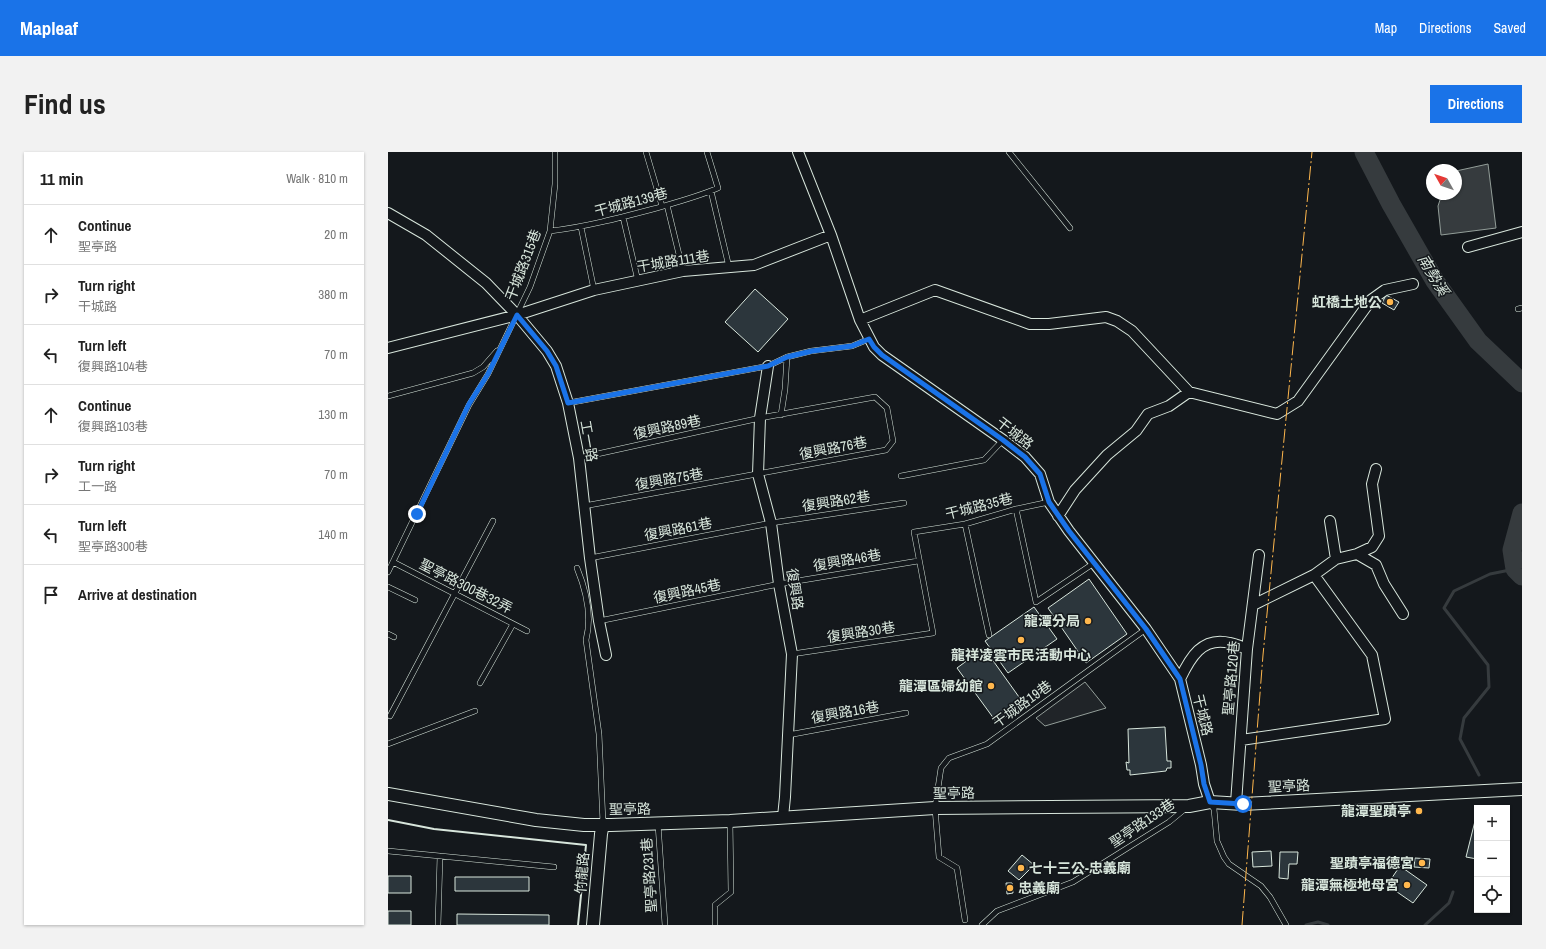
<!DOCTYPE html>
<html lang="en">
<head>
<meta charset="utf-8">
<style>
	body { margin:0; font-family:"Archivo Narrow","Noto Sans TC",sans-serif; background:#f2f2f2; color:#222 }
	.controls { position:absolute; right:12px; bottom:12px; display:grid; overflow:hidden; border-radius:0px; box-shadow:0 1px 3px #0004 }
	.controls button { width:36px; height:36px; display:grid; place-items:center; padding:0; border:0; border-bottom:1px solid #e0e0e0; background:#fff; color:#222; font:20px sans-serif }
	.compass { position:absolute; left:1038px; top:12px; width:36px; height:36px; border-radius:50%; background:#fff; box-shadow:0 1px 3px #0004; rotate:310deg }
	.stop { position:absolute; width:12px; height:12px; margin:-9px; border:3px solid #1a73e8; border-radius:50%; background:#fff }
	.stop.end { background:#1a73e8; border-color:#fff; box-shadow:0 1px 4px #0008 }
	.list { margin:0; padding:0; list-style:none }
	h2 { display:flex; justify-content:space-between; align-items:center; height:52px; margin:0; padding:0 16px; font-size:17px }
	h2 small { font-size:13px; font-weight:400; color:#767676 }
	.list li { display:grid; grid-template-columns:26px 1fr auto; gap:12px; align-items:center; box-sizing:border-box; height:60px; padding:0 16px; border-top:1px solid #e0e0e0 }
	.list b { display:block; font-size:15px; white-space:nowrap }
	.list p { margin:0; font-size:13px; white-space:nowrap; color:#767676 }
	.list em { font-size:13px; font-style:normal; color:#767676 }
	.icon { flex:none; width:22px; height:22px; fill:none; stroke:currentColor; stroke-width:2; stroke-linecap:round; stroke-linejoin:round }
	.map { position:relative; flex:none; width:1134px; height:773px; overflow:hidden; border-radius:0px }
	header { display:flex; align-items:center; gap:24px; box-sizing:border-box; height:56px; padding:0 20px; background:#1a73e8; color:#fff }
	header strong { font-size:19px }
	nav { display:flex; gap:22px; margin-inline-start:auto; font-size:14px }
	.intro { display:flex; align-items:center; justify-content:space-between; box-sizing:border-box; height:96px; padding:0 24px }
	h1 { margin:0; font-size:28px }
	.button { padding:10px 18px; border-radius:0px; background:#1a73e8; color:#fff; font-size:14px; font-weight:700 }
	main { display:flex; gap:24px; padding:0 24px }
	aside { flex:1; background:#fff; border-radius:0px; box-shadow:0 1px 3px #0004 }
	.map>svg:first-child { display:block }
	.green { fill:#202428; stroke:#939e99 }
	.water { fill:#363b3e; stroke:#939e99 }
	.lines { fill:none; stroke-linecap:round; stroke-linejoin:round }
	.stream { stroke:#363b3e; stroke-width:3 }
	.river { stroke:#363b3e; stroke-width:19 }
	.building { fill:#2c363c; stroke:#d8e6dc }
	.service-casing { stroke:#d8e6dc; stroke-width:6 }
	.minor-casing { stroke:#d8e6dc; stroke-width:12 }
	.tertiary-casing { stroke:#d8e6dc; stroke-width:14 }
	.service { stroke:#14181c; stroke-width:5 }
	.minor { stroke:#14181c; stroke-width:10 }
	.tertiary { stroke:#14181c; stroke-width:12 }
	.wall { stroke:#d8e6dc; stroke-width:2 }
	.power { stroke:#ffb74d; stroke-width:1; stroke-dasharray:14 3 2 3; stroke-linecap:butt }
	.route { stroke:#1a73e8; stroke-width:5 }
	.poi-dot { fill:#ffb74d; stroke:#14181c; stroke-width:1.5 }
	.labels { text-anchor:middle; stroke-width:3; stroke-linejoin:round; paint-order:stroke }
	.street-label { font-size:14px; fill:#d8e6dc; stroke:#14181c }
	.poi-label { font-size:14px; font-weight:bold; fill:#d8e6dc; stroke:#14181c; text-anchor:end }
	.water-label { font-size:15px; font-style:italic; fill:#d8e6dc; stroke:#14181c }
</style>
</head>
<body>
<header>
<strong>Mapleaf</strong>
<nav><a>Map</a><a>Directions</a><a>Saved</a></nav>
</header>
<div class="intro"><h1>Find us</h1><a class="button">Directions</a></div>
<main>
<aside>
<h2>11 min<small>Walk · 810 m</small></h2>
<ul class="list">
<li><svg class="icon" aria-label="ahead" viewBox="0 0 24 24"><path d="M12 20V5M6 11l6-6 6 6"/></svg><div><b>Continue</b><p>聖亭路</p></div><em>20 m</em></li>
<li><svg class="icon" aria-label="right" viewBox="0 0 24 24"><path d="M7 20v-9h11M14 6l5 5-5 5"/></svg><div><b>Turn right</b><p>干城路</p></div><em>380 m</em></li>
<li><svg class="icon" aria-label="left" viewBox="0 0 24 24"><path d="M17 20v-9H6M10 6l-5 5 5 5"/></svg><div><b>Turn left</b><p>復興路104巷</p></div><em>70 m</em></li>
<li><svg class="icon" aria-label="ahead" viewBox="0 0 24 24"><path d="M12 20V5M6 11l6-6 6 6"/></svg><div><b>Continue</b><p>復興路103巷</p></div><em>130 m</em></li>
<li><svg class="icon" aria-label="right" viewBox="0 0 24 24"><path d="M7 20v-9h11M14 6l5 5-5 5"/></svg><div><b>Turn right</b><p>工一路</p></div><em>70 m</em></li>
<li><svg class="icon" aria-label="left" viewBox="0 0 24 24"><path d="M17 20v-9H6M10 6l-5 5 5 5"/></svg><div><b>Turn left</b><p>聖亭路300巷</p></div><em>140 m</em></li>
<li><svg class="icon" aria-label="arrive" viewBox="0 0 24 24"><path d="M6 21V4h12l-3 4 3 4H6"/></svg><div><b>Arrive at destination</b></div></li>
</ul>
</aside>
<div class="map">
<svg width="1134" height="773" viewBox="0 0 1134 773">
	<rect width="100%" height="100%" fill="#14181c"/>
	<path class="green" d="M697,530L718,556L657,574L648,566Z"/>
	<path class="water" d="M1100,12L1108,76L1053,83L1050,54L1054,42H1068V19Z"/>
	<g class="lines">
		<path class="stream" d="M1091,623L1072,587L1076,566L1101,535L1100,513L1056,456L1066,439L1102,422L1127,417
			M918,773L930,770L940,773
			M1037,773L1061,751L1065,740"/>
		<path class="river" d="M976,0L1003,52L1047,129L1090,189L1134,231
			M1134,361L1124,398L1127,417L1134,424"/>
	</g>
	<path class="building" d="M367,137L400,167L370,200L337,170Z
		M998,143L1011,150L1006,158L994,151Z
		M701,427L739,482L698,511L660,456Z
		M646,455L669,487L620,521L597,489Z
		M596,496L636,552L609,571L569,516Z
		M777,575L779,609H783V616H779L778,619L742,623V618H739L738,610L741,611L740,577Z
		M1087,669H1089V707L1078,705Z
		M883,699L884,714L865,715L864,700Z
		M892,700H910L909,712H901L900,727L891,726Z
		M634,703L646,713L631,728L620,719Z
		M1027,706L1042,707L1041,716L1026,715Z
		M1012,714L1039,733L1025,751L999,733Z
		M0,724H23V741H0Z
		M67,725H141V739H67Z
		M618,731H624L625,741L619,742Z
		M0,759H23V773H0Z
		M69,762L161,763V773H69Z"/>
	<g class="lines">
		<defs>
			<path id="service" d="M258,0L274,54
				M621,0L682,76
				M323,39L341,115
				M279,53L295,119
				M235,65L250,129
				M193,75L206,138
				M162,79C197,75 231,66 265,57C286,51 309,45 330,36L319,0
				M1130,157L1134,156
				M0,244L85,221L95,215L109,199
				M180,251L380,214L399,205L423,199L464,194L481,187
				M393,263L397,237L399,205
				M191,306L372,266L487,245L499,256L505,289L498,298L196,354
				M513,324L596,308L615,288
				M628,357L648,450L706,411
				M577,372L601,483
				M202,406L383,371L516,351
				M5,410L139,479
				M189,416C198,438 204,465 198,488L211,582L215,671
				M0,420L81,253L100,222L142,135L162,79L167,32V0
				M0,435L27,448
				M211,469L391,432L530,409
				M0,482L6,485
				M404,502L545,481L526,380L577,372L628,357L661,350
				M92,531L125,472
				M2,564L105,369
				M400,583L518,561
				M0,592L87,559
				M822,651L826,657L829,689L836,705L841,712L873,734L882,745L898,773
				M270,672L277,773
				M0,699L166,715
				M577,768L569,716L551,705L547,656L553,616L561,606L599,592L758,477
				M50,773L52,704
				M327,773V753L343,740L342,670
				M594,773L609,759L685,730L781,670L798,656"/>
			<path id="minor" d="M410,0L443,83L472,168L486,195L494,203L615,288L637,305L652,322L661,350L681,379L758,477L792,527L813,613L816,632L822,650
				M0,61L38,83L98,131L129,163L159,199L168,214L180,251L191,306L202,406L211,469L218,503
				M1080,95L1134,80
				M472,168L547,138L642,172H661L718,165L729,169L744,179L801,240
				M0,196L129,163L206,138L295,119L366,113L443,83
				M380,214L372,266L370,322L383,371L391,432L404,502L397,645L395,665
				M670,364L687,338L719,303L748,279L760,262L781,254L801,240L889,262L910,249L983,148L997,138L1025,132
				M942,369L948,407
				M969,402L988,413L996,432L1015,462
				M865,453L926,423L948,407L969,402L984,395L991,384L984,332L988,317
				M792,527C802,506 814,484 842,491C848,492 854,495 859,497
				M853,588L997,567L984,503L926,423
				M848,651L859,497L871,403"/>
			<path id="tertiary" d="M0,642L148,668L196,673H223L342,669L547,656L801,654L822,650L855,652L1134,637
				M205,773L213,682L215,672"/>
		</defs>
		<use href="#service" class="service-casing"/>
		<use href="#minor" class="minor-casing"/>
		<use href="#tertiary" class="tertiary-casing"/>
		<use href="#service" class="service"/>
		<use href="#minor" class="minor"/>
		<use href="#tertiary" class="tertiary"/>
		<path class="wall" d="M0,668L46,677L198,693L190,773"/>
		<path class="power" d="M854,773L875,503L924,0"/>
	</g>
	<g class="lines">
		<path class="route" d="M29,362L81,252L100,222L129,163L159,199L168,214L180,251L380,214L399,205L424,199L464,194L481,187L486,195L494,203L615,288L637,305L652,322L661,350L681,379L758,477L792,527L813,613L816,632L822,650L855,652"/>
	</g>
	<g class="poi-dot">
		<circle cx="1002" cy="150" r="4"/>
		<circle cx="700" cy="469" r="4"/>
		<circle cx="633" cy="488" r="4"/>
		<circle cx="603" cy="534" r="4"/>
		<circle cx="1031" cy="659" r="4"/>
		<circle cx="1034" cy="711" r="4"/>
		<circle cx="633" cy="716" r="4"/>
		<circle cx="1019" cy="733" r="4"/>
		<circle cx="622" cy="736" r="4"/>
	</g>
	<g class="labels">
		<g class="street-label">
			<text transform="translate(243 50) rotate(-15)" y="5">干城路139巷</text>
			<text transform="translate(285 109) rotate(-9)" y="5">干城路111巷</text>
			<text transform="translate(135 113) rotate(-69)" y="5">干城路315巷</text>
			<text transform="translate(279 275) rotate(-12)" y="5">復興路89巷</text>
			<text transform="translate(627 281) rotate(38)" y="5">干城路</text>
			<text transform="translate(201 289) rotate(80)" y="5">工一路</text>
			<text transform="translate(445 296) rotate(-11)" y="5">復興路76巷</text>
			<text transform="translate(281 327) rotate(-10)" y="5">復興路75巷</text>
			<text transform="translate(448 349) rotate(-9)" y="5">復興路62巷</text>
			<text transform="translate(591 354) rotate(-14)" y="5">干城路35巷</text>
			<text transform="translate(290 377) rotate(-11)" y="5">復興路61巷</text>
			<text transform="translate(459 408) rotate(-10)" y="5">復興路46巷</text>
			<text transform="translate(78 434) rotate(27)" y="5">聖亭路300巷32弄</text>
			<text transform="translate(407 437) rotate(81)" y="5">復興路</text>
			<text transform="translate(299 439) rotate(-12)" y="5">復興路45巷</text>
			<text transform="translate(473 480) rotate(-9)" y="5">復興路30巷</text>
			<text transform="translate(843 526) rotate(-85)" y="5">聖亭路120巷</text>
			<text transform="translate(634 552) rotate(-36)" y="5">干城路19巷</text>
			<text transform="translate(457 560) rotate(-10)" y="5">復興路16巷</text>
			<text transform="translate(815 563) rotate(76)" y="5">干城路</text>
			<text transform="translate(901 634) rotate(-3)" y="5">聖亭路</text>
			<text transform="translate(566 641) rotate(-1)" y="5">聖亭路</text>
			<text transform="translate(242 657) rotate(-1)" y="5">聖亭路</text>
			<text transform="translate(754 671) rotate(-34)" y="5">聖亭路133巷</text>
			<text transform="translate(194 721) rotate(-85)" y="5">竹龍路</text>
			<text transform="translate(261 723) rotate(-94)" y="5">聖亭路231巷</text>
		</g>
		<g class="poi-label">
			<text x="994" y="155">虹橋土地公</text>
			<text x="692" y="474">龍潭分局</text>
			<text x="633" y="508" text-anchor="middle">龍祥凌雲市民活動中心</text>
			<text x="595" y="539">龍潭區婦幼館</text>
			<text x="1023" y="664">龍潭聖蹟亭</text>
			<text x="1026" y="716">聖蹟亭福德宮</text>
			<text x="641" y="721" text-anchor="start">七十三公-忠義廟</text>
			<text x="1011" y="738">龍潭無極地母宮</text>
			<text x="630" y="741" text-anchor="start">忠義廟</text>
		</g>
		<g class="water-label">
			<text transform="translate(1045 123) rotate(59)" y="5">南勢溪</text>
		</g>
	</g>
</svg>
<div class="controls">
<button>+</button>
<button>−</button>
<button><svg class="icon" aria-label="locate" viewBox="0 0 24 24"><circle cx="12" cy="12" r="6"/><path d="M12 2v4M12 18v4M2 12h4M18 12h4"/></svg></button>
</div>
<svg class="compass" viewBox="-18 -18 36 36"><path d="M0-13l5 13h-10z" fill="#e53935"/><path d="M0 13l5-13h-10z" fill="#767676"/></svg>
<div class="stop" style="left:855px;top:652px"></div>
<div class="stop end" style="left:29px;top:362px"></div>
</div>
</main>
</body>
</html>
